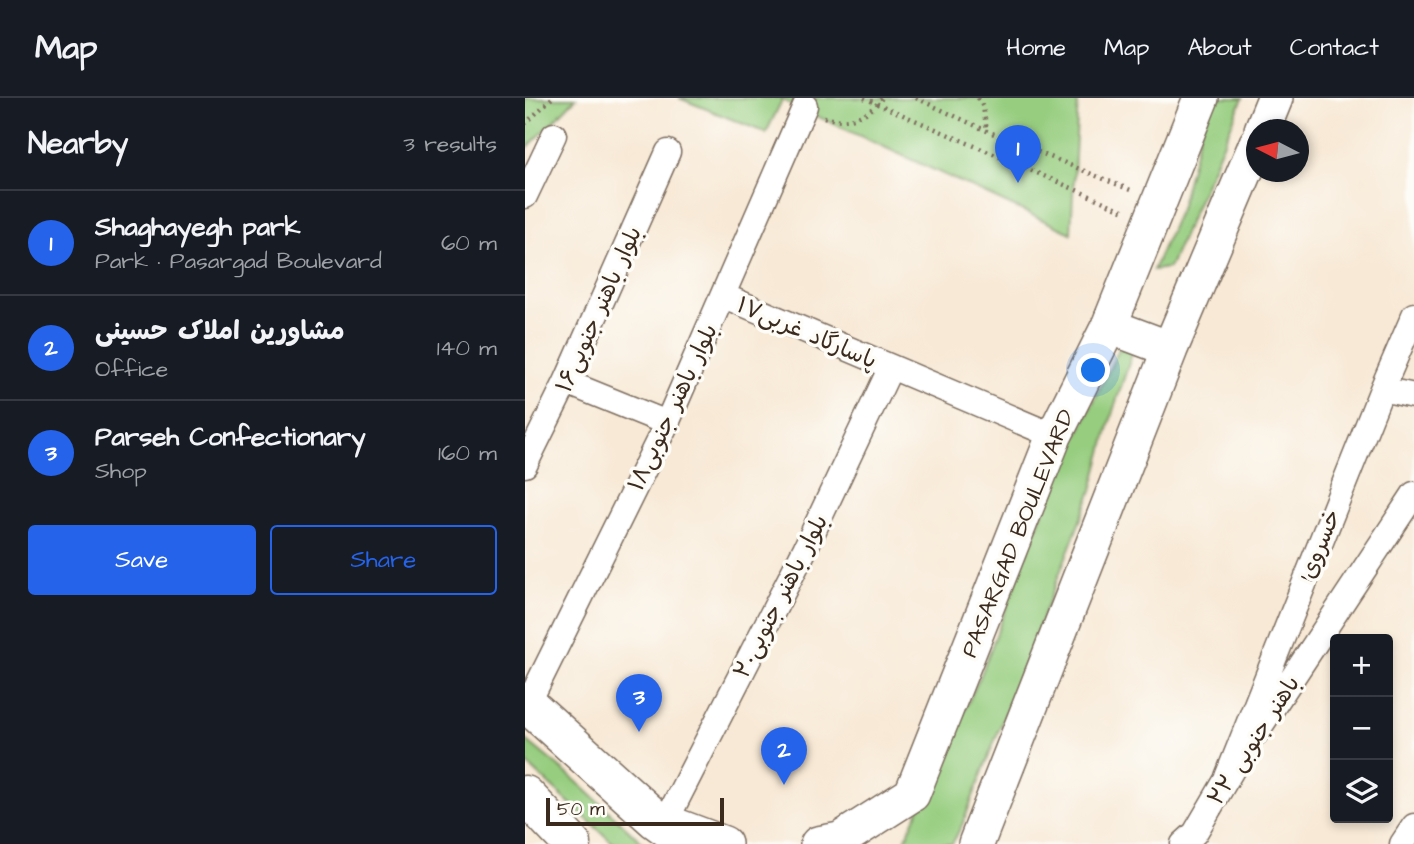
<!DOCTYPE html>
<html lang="en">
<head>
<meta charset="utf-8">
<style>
	body { margin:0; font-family:"Architects Daughter","Playpen Sans Arabic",sans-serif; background:#20242c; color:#f1f3f6 }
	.controls { position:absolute; right:21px; bottom:21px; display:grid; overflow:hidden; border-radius:7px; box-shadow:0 4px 10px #0003 }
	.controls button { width:63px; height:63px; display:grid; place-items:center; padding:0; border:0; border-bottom:2px solid #363941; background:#171b24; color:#f1f3f6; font:35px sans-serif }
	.compass { position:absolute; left:721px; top:21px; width:63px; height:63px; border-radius:50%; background:#171b24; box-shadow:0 4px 10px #0003; rotate:276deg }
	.scale { position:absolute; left:21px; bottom:18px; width:178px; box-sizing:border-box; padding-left:7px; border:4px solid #3b2a1e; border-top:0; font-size:19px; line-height:24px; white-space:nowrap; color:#3b2a1e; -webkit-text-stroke:5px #fdfcf7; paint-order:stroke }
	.you { position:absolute; left:569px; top:273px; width:24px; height:24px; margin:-18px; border:5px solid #fff; border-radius:50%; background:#1a73e8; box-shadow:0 0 0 10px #1a73e833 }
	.badge { display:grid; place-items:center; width:46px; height:46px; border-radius:50%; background:#2563eb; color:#fff; font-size:23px; font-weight:700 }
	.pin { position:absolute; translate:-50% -58px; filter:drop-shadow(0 2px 4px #0008) }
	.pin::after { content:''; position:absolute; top:37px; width:24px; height:21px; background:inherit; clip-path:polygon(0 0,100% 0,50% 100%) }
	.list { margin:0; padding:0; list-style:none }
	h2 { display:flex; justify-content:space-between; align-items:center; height:91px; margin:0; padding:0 28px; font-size:30px }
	h2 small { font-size:23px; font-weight:400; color:#9ea1a6 }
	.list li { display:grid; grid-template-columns:46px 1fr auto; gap:21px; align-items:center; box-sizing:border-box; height:105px; padding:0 28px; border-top:2px solid #363941 }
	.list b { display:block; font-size:26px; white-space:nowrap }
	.list p { margin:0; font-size:23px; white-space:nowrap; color:#9ea1a6 }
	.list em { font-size:23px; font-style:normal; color:#9ea1a6 }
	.actions { display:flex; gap:14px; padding:21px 28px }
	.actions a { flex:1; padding:16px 0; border:2px solid #2563eb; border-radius:7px; text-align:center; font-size:24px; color:#2563eb }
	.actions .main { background:#2563eb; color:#fff }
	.icon { flex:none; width:38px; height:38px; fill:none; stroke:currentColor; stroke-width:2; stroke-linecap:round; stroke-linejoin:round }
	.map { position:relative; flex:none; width:889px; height:746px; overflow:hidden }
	header { display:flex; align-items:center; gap:42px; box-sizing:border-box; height:98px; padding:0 35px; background:#171b24; border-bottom:2px solid #363941 }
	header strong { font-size:33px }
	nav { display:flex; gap:38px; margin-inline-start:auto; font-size:24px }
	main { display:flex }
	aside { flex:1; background:#171b24 }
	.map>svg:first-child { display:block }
	.green { fill:#96cd7f; stroke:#687c4e; stroke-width:2 }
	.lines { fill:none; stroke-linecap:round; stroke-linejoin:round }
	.street-casing { stroke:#7d6d5e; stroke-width:27 }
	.secondary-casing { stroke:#7d6d5e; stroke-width:38 }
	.primary-casing { stroke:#7d6d5e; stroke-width:41 }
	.path { stroke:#7d6d5e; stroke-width:4.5; stroke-dasharray:2 5; stroke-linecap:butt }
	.street { stroke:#fff; stroke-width:24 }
	.secondary { stroke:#fff; stroke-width:35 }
	.primary { stroke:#fff; stroke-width:38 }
	.labels { text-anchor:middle; stroke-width:7; stroke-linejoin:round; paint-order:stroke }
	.street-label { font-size:23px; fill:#3b2a1e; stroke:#fdfcf7 }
</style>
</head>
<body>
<header>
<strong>Map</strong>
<nav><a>Home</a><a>Map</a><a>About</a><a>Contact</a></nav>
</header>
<main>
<aside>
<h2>Nearby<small>3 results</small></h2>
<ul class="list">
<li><span class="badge">1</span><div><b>Shaghayegh park</b><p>Park · Pasargad Boulevard</p></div><em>60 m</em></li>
<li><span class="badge">2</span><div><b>مشاورین املاک حسینی</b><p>Office</p></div><em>140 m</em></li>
<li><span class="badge">3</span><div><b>Parseh Confectionary</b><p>Shop</p></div><em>160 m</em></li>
</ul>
<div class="actions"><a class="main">Save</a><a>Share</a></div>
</aside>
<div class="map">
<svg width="889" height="746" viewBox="0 0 889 746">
	<rect width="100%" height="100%" fill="#fdfcf7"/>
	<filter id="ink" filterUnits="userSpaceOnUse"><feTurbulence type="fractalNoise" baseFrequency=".0143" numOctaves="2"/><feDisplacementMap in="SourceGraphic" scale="14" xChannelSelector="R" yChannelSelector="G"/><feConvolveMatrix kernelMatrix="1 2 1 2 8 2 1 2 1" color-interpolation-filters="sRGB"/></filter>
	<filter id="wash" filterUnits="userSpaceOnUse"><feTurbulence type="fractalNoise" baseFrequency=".00686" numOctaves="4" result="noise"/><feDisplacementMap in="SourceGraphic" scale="28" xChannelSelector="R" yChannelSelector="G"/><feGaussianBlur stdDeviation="1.57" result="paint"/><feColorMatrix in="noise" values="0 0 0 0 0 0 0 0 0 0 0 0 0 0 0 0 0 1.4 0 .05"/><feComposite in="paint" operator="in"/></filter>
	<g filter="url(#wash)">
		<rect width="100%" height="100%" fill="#f8e9d6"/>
		<path class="green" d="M0,0H51L0,52Z
			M154,0H553L546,135L257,2L241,35Z
			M690,0H718L644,170L628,172L655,111L676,31Z
			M599,241L610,247L588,313L567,392L437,727L427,746H378L455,579L528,387Z
			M0,641L51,683L119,746H89L0,664Z"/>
	</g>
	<g filter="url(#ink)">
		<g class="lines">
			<defs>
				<path id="street" d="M0,98L29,37
					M199,198L529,338
					M41,284L142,325
					M857,291L889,298
					M0,367L41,284L143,54
					M3,606L142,325L280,8
					M731,635L889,396
					M702,679L857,291L889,217
					M140,725L280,451L366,269
					M658,746L670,735L711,665
					M877,746L889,728"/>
				<path id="secondary" d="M737,32L750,0
					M584,228L645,251
					M140,724L199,746
					M293,746L315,742L387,696L529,338L584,228L676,0
					M451,746L645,251L732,45"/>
				<path id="primary" d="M0,604L130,721L165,746
					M0,697L47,746"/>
			</defs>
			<use href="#street" class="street-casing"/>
			<use href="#secondary" class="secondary-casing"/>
			<use href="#primary" class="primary-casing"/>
			<path class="path" d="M339,0L602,114
				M391,0L462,33L608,93
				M453,0L458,9L462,33
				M299,19C322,26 343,19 357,0
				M0,26L27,0"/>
			<use href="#street" class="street"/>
			<use href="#secondary" class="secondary"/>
			<use href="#primary" class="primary"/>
		</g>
	</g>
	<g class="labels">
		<g class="street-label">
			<text transform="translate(73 211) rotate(-66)" y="8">بلوار باهنر جنوبی۱۶</text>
			<text transform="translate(282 234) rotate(23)" y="8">۱۷پاسارگاد غربی</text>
			<text transform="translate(147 309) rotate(-65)" y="8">۱۸بلوار باهنر جنوبی</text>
			<text transform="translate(492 435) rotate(-68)" y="8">PASARGAD BOULEVARD</text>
			<text transform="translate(794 447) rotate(-68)" y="8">خسروى1</text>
			<text transform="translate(255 498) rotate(-63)" y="8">بلوار باهنر جنوبی۲۰</text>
			<text transform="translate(728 642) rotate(-57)" y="8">۲۲ باهنر جنوبی</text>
		</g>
	</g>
</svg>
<div class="controls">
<button>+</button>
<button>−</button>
<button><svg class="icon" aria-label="layers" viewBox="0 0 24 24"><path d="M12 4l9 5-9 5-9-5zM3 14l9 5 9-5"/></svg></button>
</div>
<svg class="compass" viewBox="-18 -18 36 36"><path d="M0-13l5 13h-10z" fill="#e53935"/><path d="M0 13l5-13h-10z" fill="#9ea1a6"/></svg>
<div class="scale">50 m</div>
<div class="you"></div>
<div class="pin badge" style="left:493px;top:85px">1</div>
<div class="pin badge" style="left:259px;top:687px">2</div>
<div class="pin badge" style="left:114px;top:634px">3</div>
</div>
</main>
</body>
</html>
